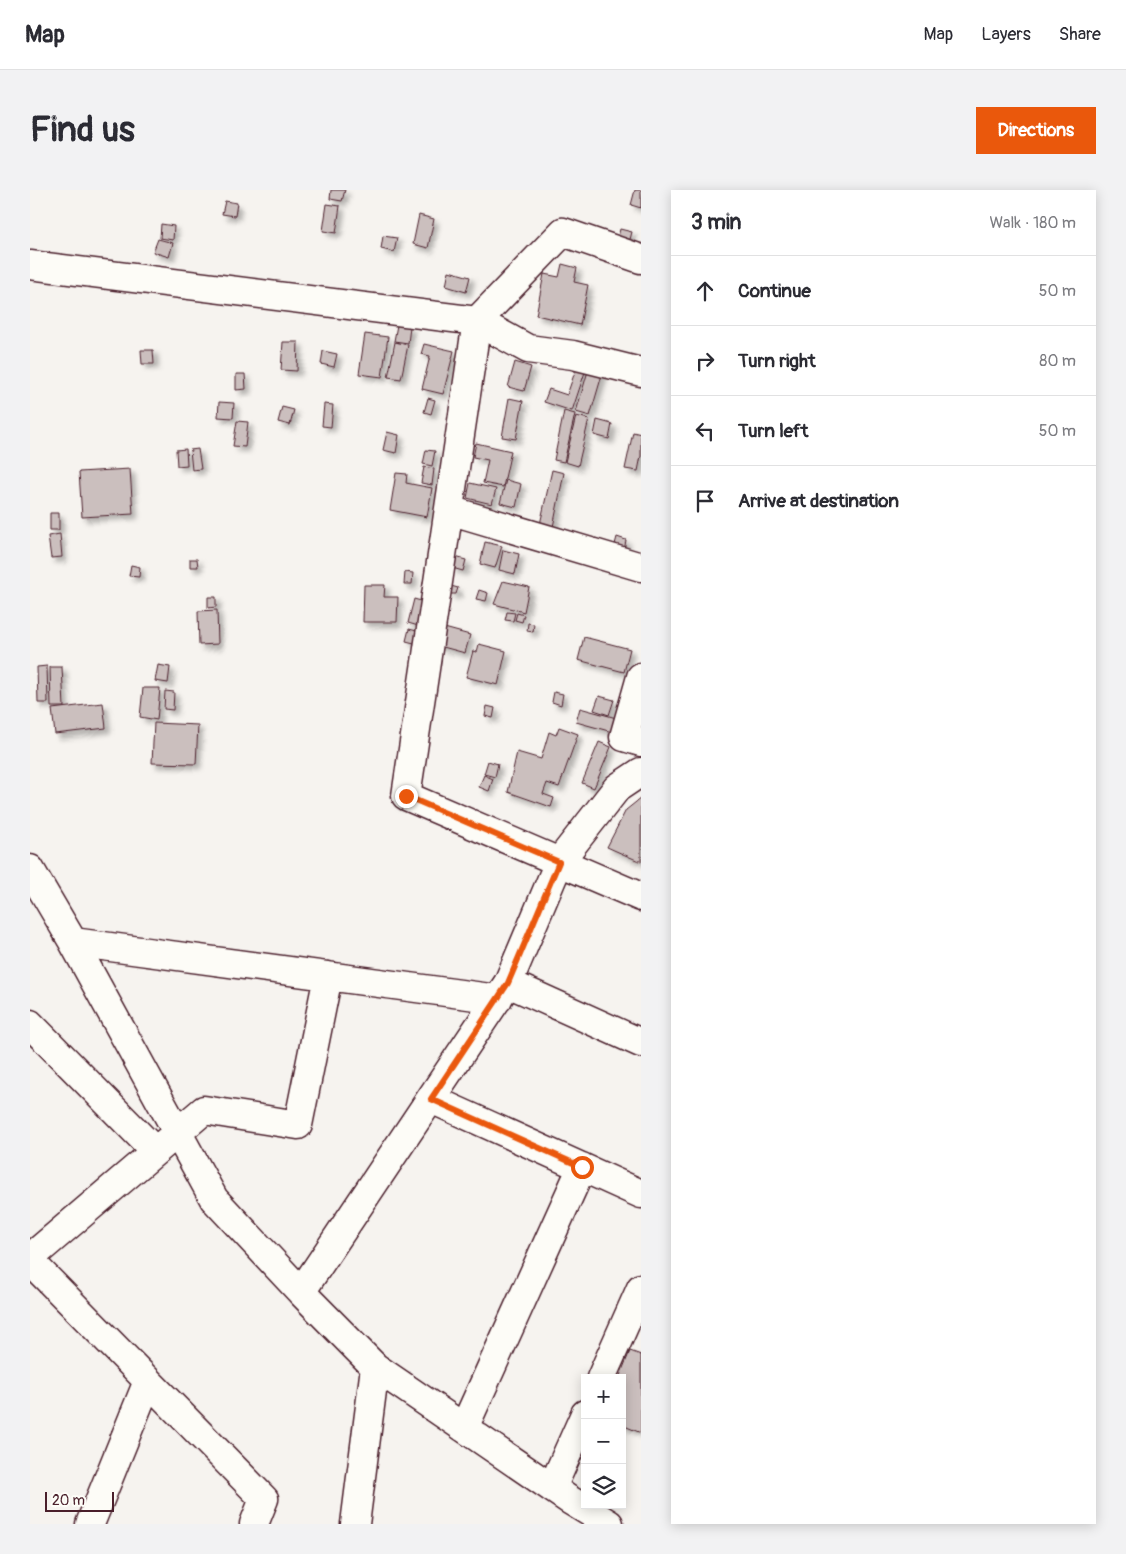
<!DOCTYPE html>
<html lang="en">
<head>
<meta charset="utf-8">
<style>
	body { margin:0; font-family:Pangolin,sans-serif; background:#f2f2f3; color:#2b2b33 }
	.controls { position:absolute; right:15px; bottom:15px; display:grid; overflow:hidden; border-radius:0px; box-shadow:0 2px 12px #0003 }
	.controls button { width:45px; height:45px; display:grid; place-items:center; padding:0; border:0; border-bottom:1px solid #e1e1e2; background:#fff; color:#2b2b33; font:25px sans-serif }
	.scale { position:absolute; left:15px; bottom:12px; width:69px; box-sizing:border-box; padding-left:5px; border:2px solid #4a1f2b; border-top:0; font-size:14px; line-height:18px; white-space:nowrap; color:#4a1f2b; -webkit-text-stroke:4px #fdfcf7; paint-order:stroke }
	.stop { position:absolute; width:15px; height:15px; margin:-11px; border:4px solid #ea580c; border-radius:50%; background:#fff }
	.stop.end { background:#ea580c; border-color:#fff; box-shadow:0 1px 5px #0008 }
	.list { margin:0; padding:0; list-style:none }
	h2 { display:flex; justify-content:space-between; align-items:center; height:65px; margin:0; padding:0 20px; font-size:21px }
	h2 small { font-size:16px; font-weight:400; color:#7c7c81 }
	.list li { display:grid; grid-template-columns:32px 1fr auto; gap:15px; align-items:center; box-sizing:border-box; height:70px; padding:0 20px; border-top:1px solid #e1e1e2 }
	.list b { display:block; font-size:19px; white-space:nowrap }
	.list em { font-size:16px; font-style:normal; color:#7c7c81 }
	.icon { flex:none; width:28px; height:28px; fill:none; stroke:currentColor; stroke-width:2; stroke-linecap:round; stroke-linejoin:round }
	.map { position:relative; flex:none; width:611px; height:1334px; overflow:hidden; border-radius:0px }
	header { display:flex; align-items:center; gap:30px; box-sizing:border-box; height:70px; padding:0 25px; background:#fff; border-bottom:1px solid #e1e1e2 }
	header strong { font-size:24px }
	nav { display:flex; gap:28px; margin-inline-start:auto; font-size:18px }
	.intro { display:flex; align-items:center; justify-content:space-between; box-sizing:border-box; height:120px; padding:0 30px }
	h1 { margin:0; font-size:35px }
	.button { padding:12px 22px; border-radius:0px; background:#ea580c; color:#fff; font-size:18px; font-weight:700 }
	main { display:flex; gap:30px; padding:0 30px }
	aside { flex:1; background:#fff; border-radius:0px; box-shadow:0 2px 12px #0003 }
	.map>svg:first-child { display:block }
	.building { fill:#cbbfbe; stroke:#4a1f2b; filter:url(#shadow) }
	.lines { fill:none; stroke-linecap:round; stroke-linejoin:round }
	.street-casing { stroke:#4a1f2b; stroke-width:31 }
	.street { stroke:#fdfcf7; stroke-width:28 }
	.route { stroke:#ea580c; stroke-width:6 }
</style>
</head>
<body>
<header>
<strong>Map</strong>
<nav><a>Map</a><a>Layers</a><a>Share</a></nav>
</header>
<div class="intro"><h1>Find us</h1><a class="button">Directions</a></div>
<main>
<div class="map">
<svg width="611" height="1334" viewBox="0 0 611 1334">
	<defs>
		<filter id="shadow"><feDropShadow dx="4.5" dy="4.5" stdDeviation="2.5" flood-color="#0004"/></filter>
	</defs>
	<rect width="100%" height="100%" fill="#f6f3ef"/>
	<filter id="ink" filterUnits="userSpaceOnUse"><feTurbulence type="fractalNoise" baseFrequency=".02" numOctaves="2"/><feDisplacementMap in="SourceGraphic" scale="10" xChannelSelector="R" yChannelSelector="G"/><feConvolveMatrix kernelMatrix="1 2 1 2 8 2 1 2 1" color-interpolation-filters="sRGB"/></filter>
	<g filter="url(#ink)">
		<path class="building" d="M301,0H315L312,11L300,9Z
			M605,0H611V18L601,15Z
			M195,11L207,13L205,26L192,24Z
			M297,14L310,16L306,43L293,41Z
			M389,25L404,29L398,58L383,54Z
			M131,34L144,36L143,50L130,48Z
			M590,39L602,42L599,53L587,51Z
			M353,46L367,48L364,62L351,59Z
			M128,49L143,53L139,67L123,62Z
			M532,74L547,78L544,92L558,95L550,135L506,125L514,84L529,87Z
			M419,81L440,87L436,102L416,96Z
			M367,135L380,137L378,153L364,151Z
			M335,144L358,147L352,187L329,184Z
			M253,152H268L267,181L251,180Z
			M365,152L378,155L371,189L358,187Z
			M394,154L424,161L413,204L392,199L400,166L391,164Z
			M111,160H123L124,174H112Z
			M293,161L307,164L304,177L291,174Z
			M549,170L558,173L542,221L514,212L519,199L537,205Z
			M485,172L501,177L494,201L478,197Z
			M560,174L574,178L560,226L546,222Z
			M206,184H215L216,199L206,200Z
			M398,208L405,210L401,224L394,222Z
			M479,208L493,211L486,249L472,247Z
			M189,212L204,213L203,228L188,227Z
			M294,214L303,215L301,237L292,236Z
			M252,217L264,220L260,235L248,232Z
			M534,221L545,224L534,272L524,270Z
			M546,226L559,229L548,276L535,272Z
			M567,230L582,234L579,249L564,245Z
			M207,231L218,232L215,257L203,256Z
			M357,242L369,245L366,263L353,260Z
			M603,242L611,244V266L608,281L595,279Z
			M446,253L481,261L473,297L453,293L458,270L443,267Z
			M156,259L157,275L147,276L146,260Z
			M168,259L171,279L162,280L160,260Z
			M396,260L405,261L402,276L393,274Z
			M394,277L404,279L402,295L391,293Z
			M100,279L103,324L52,327L49,282Z
			M522,280L534,283L522,342L509,339Z
			M366,283L377,284L376,293L402,298L397,327L360,320Z
			M476,290L491,294L486,317L470,313Z
			M440,293L466,299L462,314L437,308Z
			M20,323H29V340H20Z
			M30,344L32,367L21,368L18,346Z
			M587,347L596,350L594,361L584,358Z
			M455,352L472,356L465,378L450,374Z
			M473,360L489,364L485,384L469,380Z
			M425,367L436,370L433,381L422,378Z
			M160,369H167L168,377H160Z
			M101,375L110,377L109,387L99,386Z
			M375,382L383,383L382,394H374Z
			M473,391L499,397L494,422L464,414Z
			M334,395H355L354,407H368L367,432H333Z
			M421,396L428,398L426,404H420Z
			M449,400L458,403L456,411L446,409Z
			M178,407H186V417L178,418Z
			M384,409L398,413L392,437L378,433Z
			M187,420L188,454L169,455L168,421Z
			M477,422L485,423L483,431L475,430Z
			M487,423L494,425L492,432L485,430Z
			M498,433L504,434L503,442L497,441Z
			M407,436L440,445L435,463L402,454Z
			M379,439L391,442L388,454L376,451Z
			M554,447L600,459L594,482L548,470Z
			M449,454L476,461L468,495L436,487L443,461L447,462Z
			M128,475L140,477L138,493L125,491Z
			M17,476L18,513H8L7,477Z
			M20,477H32L34,517H21Z
			M113,498H130L127,530L110,527Z
			M135,501L144,502L143,520L134,519Z
			M524,502L533,504L531,515L522,512Z
			M569,506L584,510L579,525L564,520Z
			M73,513L76,538L25,544L22,519Z
			M457,516L465,518L463,528L455,526Z
			M550,518L590,529L586,543L546,532Z
			M124,533L168,535L166,574L122,573Z
			M529,537L548,544L529,597L517,593L513,604L524,608L521,617L478,602L487,562L511,569L519,542L526,545Z
			M569,552L581,557L564,598L552,593Z
			M458,571L468,574L465,587L454,584Z
			M454,585L463,589L459,601L449,597Z
			M611,608V672L577,657L596,620Z
			M600,1161L611,1165V1243L592,1235V1188H589Z"/>
		<g class="lines">
			<defs>
				<path id="street" d="M611,69L533,42L447,131L498,159L543,165L611,182
					M0,75L447,131L376,606L611,707
					M419,320L611,377
					M611,487L594,547L611,552
					M0,679L43,752L184,1009L271,1102L345,1177L538,1309L579,1334
					M43,752L468,809
					M478,793L611,853
					M0,834L125,961
					M401,909L611,1004
					M0,1068L174,920L268,935L298,786
					M0,1071L234,1309L224,1334
					M271,1102L478,793L529,672L587,598L611,582
					M571,1188L611,1098
					M434,1238L552,977
					M522,1298L555,1224
					M60,1334L118,1191
					M325,1334L345,1177"/>
			</defs>
			<use href="#street" class="street-casing"/>
			<use href="#street" class="street"/>
		</g>
	</g>
	<g class="lines" filter="url(#ink)">
		<path class="route" d="M376,606L529,672L478,793L401,909L552,977"/>
	</g>
</svg>
<div class="controls">
<button>+</button>
<button>−</button>
<button><svg class="icon" aria-label="layers" viewBox="0 0 24 24"><path d="M12 4l9 5-9 5-9-5zM3 14l9 5 9-5"/></svg></button>
</div>
<div class="scale">20 m</div>
<div class="stop" style="left:552px;top:977px"></div>
<div class="stop end" style="left:376px;top:606px"></div>
</div>
<aside>
<h2>3 min<small>Walk · 180 m</small></h2>
<ul class="list">
<li><svg class="icon" aria-label="ahead" viewBox="0 0 24 24"><path d="M12 20V5M6 11l6-6 6 6"/></svg><div><b>Continue</b></div><em>50 m</em></li>
<li><svg class="icon" aria-label="right" viewBox="0 0 24 24"><path d="M7 20v-9h11M14 6l5 5-5 5"/></svg><div><b>Turn right</b></div><em>80 m</em></li>
<li><svg class="icon" aria-label="left" viewBox="0 0 24 24"><path d="M17 20v-9H6M10 6l-5 5 5 5"/></svg><div><b>Turn left</b></div><em>50 m</em></li>
<li><svg class="icon" aria-label="arrive" viewBox="0 0 24 24"><path d="M6 21V4h12l-3 4 3 4H6"/></svg><div><b>Arrive at destination</b></div></li>
</ul>
</aside>
</main>
</body>
</html>
